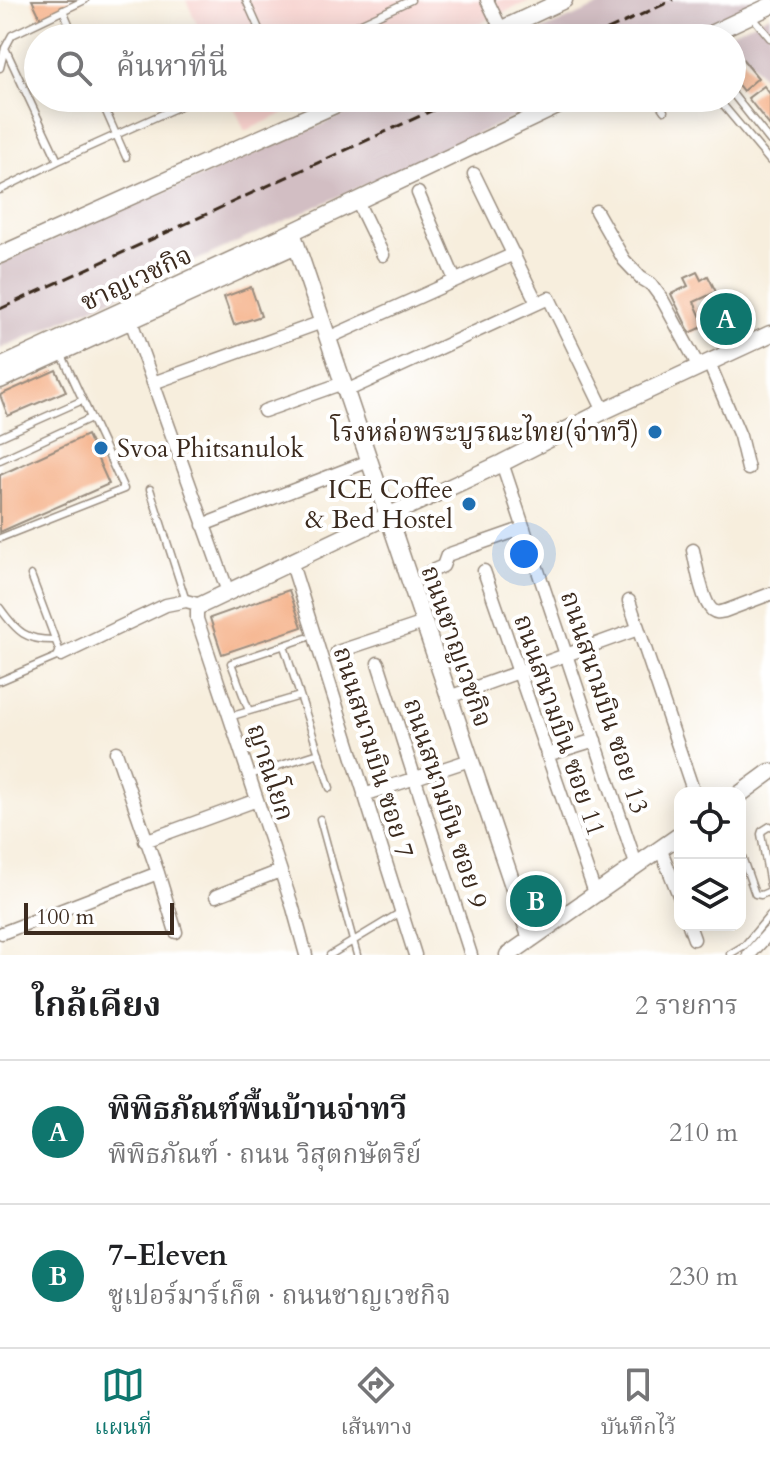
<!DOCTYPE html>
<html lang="th">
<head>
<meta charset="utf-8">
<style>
	body { margin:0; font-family:Cardo,"Noto Serif Thai",serif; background:#f2f2f2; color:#202124 }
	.controls { position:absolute; right:24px; bottom:24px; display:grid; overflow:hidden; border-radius:16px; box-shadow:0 4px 20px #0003 }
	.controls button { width:72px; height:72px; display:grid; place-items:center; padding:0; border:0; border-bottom:2px solid #e0e0e0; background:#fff; color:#202124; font:40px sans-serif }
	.scale { position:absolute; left:24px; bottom:20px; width:150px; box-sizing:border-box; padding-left:8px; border:4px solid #3b2a1e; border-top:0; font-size:22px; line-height:28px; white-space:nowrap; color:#3b2a1e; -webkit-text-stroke:6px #fff; paint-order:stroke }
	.you { position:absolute; left:524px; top:554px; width:28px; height:28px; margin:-20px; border:6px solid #fff; border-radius:50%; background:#1a73e8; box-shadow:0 0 0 12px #1a73e833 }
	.badge { display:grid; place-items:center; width:52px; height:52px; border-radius:50%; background:#0f766e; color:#fff; font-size:26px; font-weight:700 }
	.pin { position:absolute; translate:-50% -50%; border:4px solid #fff; box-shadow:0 2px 8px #0006 }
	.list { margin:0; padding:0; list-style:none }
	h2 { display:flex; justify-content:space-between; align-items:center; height:104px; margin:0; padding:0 32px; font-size:34px }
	h2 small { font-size:26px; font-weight:400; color:#757577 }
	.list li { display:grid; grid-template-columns:52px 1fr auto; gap:24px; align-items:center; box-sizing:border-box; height:144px; padding:0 32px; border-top:2px solid #e0e0e0 }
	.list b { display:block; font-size:30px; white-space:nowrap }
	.list p { margin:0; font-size:26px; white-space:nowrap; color:#757577 }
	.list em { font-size:26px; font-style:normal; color:#757577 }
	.icon { flex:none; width:44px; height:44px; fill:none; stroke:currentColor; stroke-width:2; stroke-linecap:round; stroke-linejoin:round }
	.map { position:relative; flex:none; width:770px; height:955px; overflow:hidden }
	.search { position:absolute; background:#fff; box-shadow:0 4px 20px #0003; left:24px; right:24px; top:24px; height:88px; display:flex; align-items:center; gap:20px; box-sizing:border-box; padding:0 28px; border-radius:44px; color:#757577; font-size:30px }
	.sheet { height:392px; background:#fff }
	nav { display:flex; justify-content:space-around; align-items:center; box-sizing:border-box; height:112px; border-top:2px solid #e0e0e0; background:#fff; font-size:22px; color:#757577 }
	nav a { display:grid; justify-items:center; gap:4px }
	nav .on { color:#0f766e }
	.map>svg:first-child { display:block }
	.built { fill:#f7d0cc }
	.industrial { fill:#d2bec3 }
	.building { fill:#f5af85 }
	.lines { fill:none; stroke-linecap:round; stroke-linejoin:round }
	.service-casing { stroke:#998c7e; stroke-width:9 }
	.minor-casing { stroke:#998c7e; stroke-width:15 }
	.tertiary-casing { stroke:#998c7e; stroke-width:19 }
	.service { stroke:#fff; stroke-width:6 }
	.minor { stroke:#fff; stroke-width:12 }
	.tertiary { stroke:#fff; stroke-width:16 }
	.rail { stroke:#3b2a1e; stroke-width:3; stroke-dasharray:12 6; stroke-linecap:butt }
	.poi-dot { fill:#1f6fb2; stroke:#fff; stroke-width:3 }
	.labels { text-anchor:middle; stroke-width:8; stroke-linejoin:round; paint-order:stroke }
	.street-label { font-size:26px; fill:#3b2a1e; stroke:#fff }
	.poi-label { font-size:26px; fill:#3b2a1e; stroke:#fff; text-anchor:end }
</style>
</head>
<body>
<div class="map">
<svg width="770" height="955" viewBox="0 0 770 955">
	<rect width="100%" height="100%" fill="#fff"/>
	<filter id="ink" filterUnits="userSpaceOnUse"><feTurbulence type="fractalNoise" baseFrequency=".0125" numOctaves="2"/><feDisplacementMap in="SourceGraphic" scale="16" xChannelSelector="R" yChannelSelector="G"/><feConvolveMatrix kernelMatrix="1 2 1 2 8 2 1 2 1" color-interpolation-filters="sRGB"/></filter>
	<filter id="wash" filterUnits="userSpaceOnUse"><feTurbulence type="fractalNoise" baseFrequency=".006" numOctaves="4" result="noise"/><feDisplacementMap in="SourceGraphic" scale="32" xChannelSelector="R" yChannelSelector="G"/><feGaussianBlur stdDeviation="1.8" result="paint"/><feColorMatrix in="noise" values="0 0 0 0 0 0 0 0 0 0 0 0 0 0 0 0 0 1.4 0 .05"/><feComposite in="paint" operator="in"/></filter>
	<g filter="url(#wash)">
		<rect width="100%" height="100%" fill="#f7eedd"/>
		<path class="built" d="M186,0H531L448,38H203Z
			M230,98H318L245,131Z"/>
		<path class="industrial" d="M613,0H770L689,38H524Z
			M770,15V86L729,34Z
			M384,98H557L0,349V263Z"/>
		<g id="blocks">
			<path class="building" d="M32,0H82L41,19Z
				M732,46L758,78L743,91L732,77Z
				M764,86L770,94V126L748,98Z
				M697,272L701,280L708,276L716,292L694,302L705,326L690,333L671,294L688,286L684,278Z
				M251,287L261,316L234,325L224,297Z
				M56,370L66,391L8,416L0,395Z
				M87,435L109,484L0,532V475Z
				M289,590L302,627L222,654L210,618Z"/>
		</g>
	</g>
	<g filter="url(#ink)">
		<use href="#blocks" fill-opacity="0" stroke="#998c7e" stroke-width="2"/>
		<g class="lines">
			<defs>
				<path id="service" d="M246,0L263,38
					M63,10L75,38
					M751,15L770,38
					M329,38L411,0
					M0,68L5,48
					M732,93L770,141
					M100,98L126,157
					M655,98L664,111
					M717,98L770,161
					M58,161L5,48L12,35L85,0
					M0,190L58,161L198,98
					M0,437L83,400
					M0,460L91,418
					M150,489L186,601
					M0,538L124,489L61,353
					M0,608C17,632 26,641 56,640
					M284,646L330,788
					M0,681L61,655L31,575
					M249,711L231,663L306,638
					M229,717L300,696
					M250,775L319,753
					M320,819L357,955
					M770,826L762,831L761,834L770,885
					M740,851L755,894L761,895L770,891
					M730,954L745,945L770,915
					M330,955L401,912"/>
				<path id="minor" d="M487,0L501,29
					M474,174L537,303
					M418,193L455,280
					M357,201L383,255
					M596,211L624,260L641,278L651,284L662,299L699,367
					M131,321L228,592
					M328,338L514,254
					M709,363L740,436L748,469
					M153,383L322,322
					M346,391L549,298L604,411
					M264,411L343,383
					M502,463L636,864
					M203,525L369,461
					M693,550C696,564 702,601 712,610C718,614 719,612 725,611L770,594
					M291,561L415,955
					M484,571L595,893
					M425,574L443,566L447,555L524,528
					M629,601L694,793
					M337,652L424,623
					M61,655L166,605L186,601L201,605L197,611V619L293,908L306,955
					M378,663L471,955
					M449,697L638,629
					M547,755L595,740
					M364,795L470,760
					M145,841L257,800
					M660,848L680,898
					M158,873L176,932
					M216,896L280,871
					M689,925L694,939
					M2,933L158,873L116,752
					M749,955L770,932"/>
				<path id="tertiary" d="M483,38L564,0
					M702,38L770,6
					M292,232L531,939
					M0,255L350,98
					M0,367L292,232L574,98
					M0,380L296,245
					M201,605L388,516L502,463L604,411L770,334
					M740,794L770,772
					M508,955L680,835"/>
			</defs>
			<use href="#service" class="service-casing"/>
			<use href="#minor" class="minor-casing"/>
			<use href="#tertiary" class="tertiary-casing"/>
			<use href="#service" class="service"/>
			<use href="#minor" class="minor"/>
			<use href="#tertiary" class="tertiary"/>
			<path class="rail" d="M590,38L673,0
				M0,309L459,98"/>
		</g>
	</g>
	<g class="poi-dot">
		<circle cx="655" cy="432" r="8"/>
		<circle cx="101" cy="448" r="8"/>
		<circle cx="469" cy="504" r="8"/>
	</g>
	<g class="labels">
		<g class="street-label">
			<text transform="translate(136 278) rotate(-25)" y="9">ชาญเวชกิจ</text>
			<text transform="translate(457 646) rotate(71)" y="9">ถนนชาญเวชกิจ</text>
			<text transform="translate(605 702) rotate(72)" y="9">ถนนสนามบิน ซอย 13</text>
			<text transform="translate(560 725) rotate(71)" y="9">ถนนสนามบิน ซอย 11</text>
			<text transform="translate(374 752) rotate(73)" y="9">ถนนสนามบิน ซอย 7</text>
			<text transform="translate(271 772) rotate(72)" y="9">ญาณโยก</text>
			<text transform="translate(446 803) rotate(72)" y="9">ถนนสนามบิน ซอย 9</text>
		</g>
		<g class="poi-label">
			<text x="639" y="441">โรงหล่อพระบูรณะไทย(จ่าทวี)</text>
			<text x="117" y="457" text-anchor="start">Svoa Phitsanulok</text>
			<text x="453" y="498">ICE Coffee<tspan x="453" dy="30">&amp; Bed Hostel</tspan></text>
		</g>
	</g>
</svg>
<div class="controls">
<button><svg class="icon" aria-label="locate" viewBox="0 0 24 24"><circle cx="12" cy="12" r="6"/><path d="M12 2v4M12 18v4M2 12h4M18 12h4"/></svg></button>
<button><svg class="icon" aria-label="layers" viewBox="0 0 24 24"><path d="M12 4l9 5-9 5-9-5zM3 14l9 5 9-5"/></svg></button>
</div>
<div class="scale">100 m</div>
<div class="you"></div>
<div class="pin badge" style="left:726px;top:319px">A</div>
<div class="pin badge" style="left:536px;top:901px">B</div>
<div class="search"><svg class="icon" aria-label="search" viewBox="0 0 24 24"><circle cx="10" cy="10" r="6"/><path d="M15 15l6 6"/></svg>ค้นหาที่นี่</div>
</div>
<section class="sheet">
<h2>ใกล้เคียง<small>2 รายการ</small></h2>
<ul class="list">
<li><span class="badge">A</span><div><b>พิพิธภัณฑ์พื้นบ้านจ่าทวี</b><p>พิพิธภัณฑ์ · ถนน วิสุตกษัตริย์</p></div><em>210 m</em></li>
<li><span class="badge">B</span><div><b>7-Eleven</b><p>ซูเปอร์มาร์เก็ต · ถนนชาญเวชกิจ</p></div><em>230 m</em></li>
</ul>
</section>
<nav>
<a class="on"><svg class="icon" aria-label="map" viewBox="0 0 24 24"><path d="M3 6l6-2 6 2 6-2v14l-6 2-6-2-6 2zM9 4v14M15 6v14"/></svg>แผนที่</a>
<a><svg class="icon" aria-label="directions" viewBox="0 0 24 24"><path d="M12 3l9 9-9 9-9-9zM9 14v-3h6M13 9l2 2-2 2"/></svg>เส้นทาง</a>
<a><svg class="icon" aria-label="saved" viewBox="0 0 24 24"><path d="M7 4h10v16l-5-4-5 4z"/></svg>บันทึกไว้</a>
</nav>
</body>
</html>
